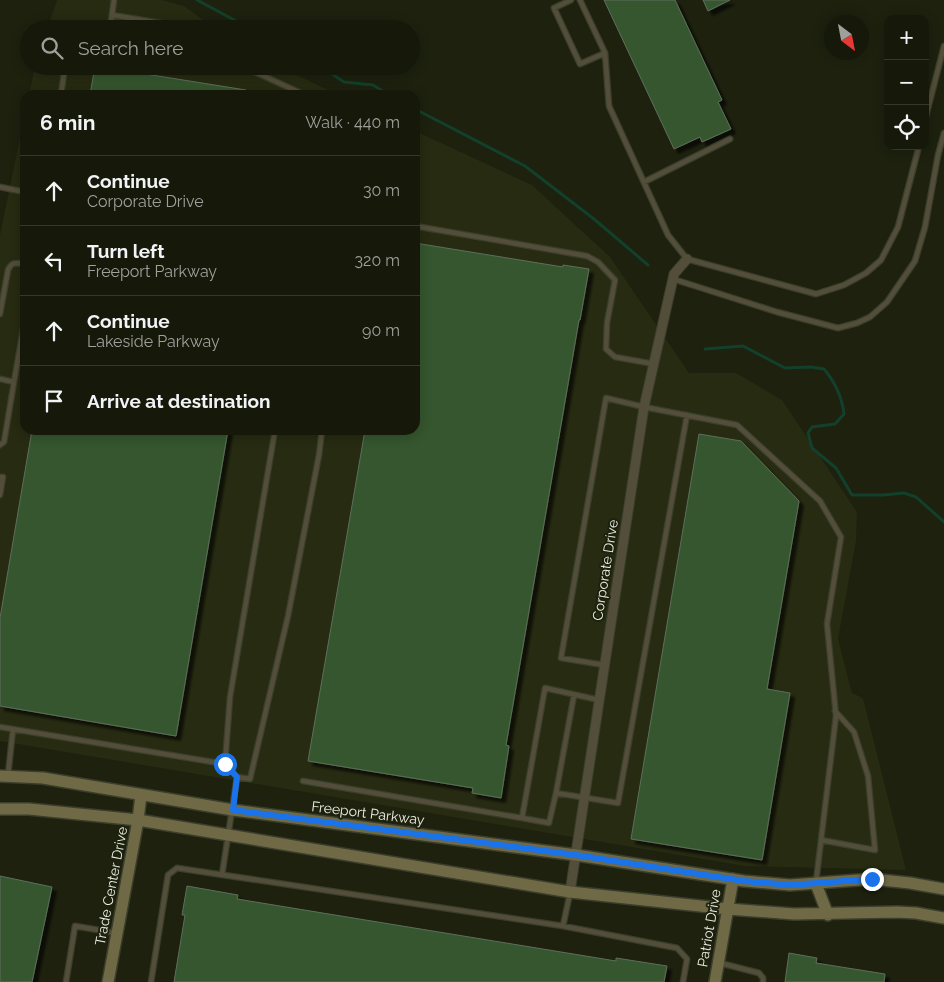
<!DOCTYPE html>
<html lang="en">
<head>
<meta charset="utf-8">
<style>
	body { margin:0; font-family:Raleway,sans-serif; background:#1f2213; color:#f1f3f6 }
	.controls { position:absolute; right:15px; top:15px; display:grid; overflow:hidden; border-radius:10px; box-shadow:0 2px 12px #0003 }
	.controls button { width:45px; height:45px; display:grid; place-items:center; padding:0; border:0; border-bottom:1px solid #35382b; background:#16190a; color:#f1f3f6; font:25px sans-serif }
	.compass { position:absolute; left:824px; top:15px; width:45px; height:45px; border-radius:50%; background:#16190a; box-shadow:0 2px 12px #0003; rotate:148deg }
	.stop { position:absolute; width:15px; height:15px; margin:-11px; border:4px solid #1a73e8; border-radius:50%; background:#fff }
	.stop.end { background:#1a73e8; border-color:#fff; box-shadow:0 1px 5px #0008 }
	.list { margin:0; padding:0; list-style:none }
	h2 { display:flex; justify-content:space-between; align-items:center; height:65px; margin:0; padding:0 20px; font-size:21px }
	h2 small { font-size:16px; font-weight:400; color:#9ea09c }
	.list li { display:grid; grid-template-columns:32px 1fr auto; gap:15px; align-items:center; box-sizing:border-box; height:70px; padding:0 20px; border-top:1px solid #35382b }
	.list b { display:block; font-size:19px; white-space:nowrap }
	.list p { margin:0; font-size:16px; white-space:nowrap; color:#9ea09c }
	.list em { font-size:16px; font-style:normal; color:#9ea09c }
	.icon { flex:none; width:28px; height:28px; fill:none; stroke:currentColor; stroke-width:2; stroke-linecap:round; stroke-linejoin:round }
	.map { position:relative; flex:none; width:944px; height:982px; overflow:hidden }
	.search { position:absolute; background:#16190a; box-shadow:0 2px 12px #0003; left:20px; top:20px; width:400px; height:55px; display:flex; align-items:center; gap:12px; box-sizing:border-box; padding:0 18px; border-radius:28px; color:#9ea09c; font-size:19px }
	.panel { position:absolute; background:#16190a; box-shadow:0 2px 12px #0003; left:20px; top:90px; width:400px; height:345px; border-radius:15px }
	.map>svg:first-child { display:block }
	.built { fill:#262b11 }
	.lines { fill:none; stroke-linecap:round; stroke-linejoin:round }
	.stream { stroke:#12402c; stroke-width:3 }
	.building { fill:#35572e; stroke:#5f6e5c; filter:url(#shadow) }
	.lane-casing { stroke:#3a3e2c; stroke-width:7 }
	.street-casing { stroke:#3a3e2c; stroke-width:11 }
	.secondary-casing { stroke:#3a3e2c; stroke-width:14 }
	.lane { stroke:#534e39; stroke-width:4.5 }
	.street { stroke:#534e39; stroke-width:9 }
	.secondary { stroke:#706946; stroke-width:11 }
	.route { stroke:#1a73e8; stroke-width:6 }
	.labels { text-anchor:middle; stroke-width:4; stroke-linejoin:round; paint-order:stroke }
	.street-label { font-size:14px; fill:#edf1e4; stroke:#1d210e }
</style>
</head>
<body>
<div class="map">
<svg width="944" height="982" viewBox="0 0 944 982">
	<defs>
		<filter id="shadow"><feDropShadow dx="4.5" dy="4.5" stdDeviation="1" flood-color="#0009"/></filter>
	</defs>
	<rect width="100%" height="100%" fill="#1d210e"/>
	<path class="built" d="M57,0H162L184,6L215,29H47Z
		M35,66H277L339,95H29Z
		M25,113V430H415V131L532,185L610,257L689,373H736L782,400L857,512L856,541L838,639L852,693L863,698L906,870L745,866L0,741V235Z"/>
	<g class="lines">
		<path class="stream" d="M197,0L251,29
			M320,66L344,82L373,85L389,95
			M415,109L525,166L594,219L648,265
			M705,349L743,346L785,368L811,367L824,369C835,382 842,397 844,414L835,424L812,427L808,433L812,448L836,468L852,495H883L904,493L916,497L944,522"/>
	</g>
	<path class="building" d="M604,0H675L722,100L718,102L731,129L702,142L700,137L674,149Z
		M703,0H730L708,11Z
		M95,66L246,90V95H90Z
		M415,243L563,267V265L589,269L580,320H579L506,745L509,746L501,798L472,793L473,788L308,761L365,430H415Z
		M32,430H228L176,736L0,706V618Z
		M699,434L741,441L799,501L767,689L790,693L762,860L631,839Z
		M0,876L52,887L32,982H0Z
		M187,886L238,895L237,899L616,961V958L667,966L664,982H174L185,915H182Z
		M789,953L817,958L816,963L885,974L884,982H785Z"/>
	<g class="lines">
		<defs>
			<path id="lane" d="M571,0L554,8L580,64L605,53
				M580,0L605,53L609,106L668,235L687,259L816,294L844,285L866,273L881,260L898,227L919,146
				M112,15L190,28
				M110,29L114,0
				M226,66L255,72L305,95
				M61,95L65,66
				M925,120L944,46
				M644,182L730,139
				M0,187L25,192
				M415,226L587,256L598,262L615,280L607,323L606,349L615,357L654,364
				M673,279L777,312L838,328L857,323L870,317L887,302L915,261L925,227L938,155L944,133
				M0,314L8,270C12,261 16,263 25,264
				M0,379L14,382L4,442L0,445
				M14,382L25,318
				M275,430L230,697L225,764L237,777L250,779L288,616L319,455L322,430
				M0,477H3L0,495
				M604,665L561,658L606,398L644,407L737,425L820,501L841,537L827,624L836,716L816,882
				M599,700L545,688L522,818L549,823L556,793L618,803L687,415
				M0,727L225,764
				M8,775L13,729
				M303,781L522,818
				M556,793L574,695
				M821,840L875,850L868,776L854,732L835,711
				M222,875L237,777
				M563,926L570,893
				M720,963L759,973L763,978V982
				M66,982L75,926L116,933
				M151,982L168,875L177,868L563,926L677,948L687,959L683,982"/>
			<path id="street" d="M570,892L644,407L674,274L687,259"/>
			<path id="secondary" d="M0,776L43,778L233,810L576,855L744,881L790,885L872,879L910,883L944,889
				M0,809H29L138,820L570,892L728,909L794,914L897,912L916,913L944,918
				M816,884L828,915
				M108,982L138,820L141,795
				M715,982L733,879"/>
		</defs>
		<use href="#lane" class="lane-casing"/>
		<use href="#street" class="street-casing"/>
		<use href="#secondary" class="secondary-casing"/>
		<use href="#lane" class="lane"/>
		<use href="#street" class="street"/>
		<use href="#secondary" class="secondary"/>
	</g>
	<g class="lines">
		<path class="route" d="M225,764L237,777L233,810L576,855L744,881L790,885L872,879"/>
	</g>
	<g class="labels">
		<g class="street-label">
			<text transform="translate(605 570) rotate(-81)" y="5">Corporate Drive</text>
			<text transform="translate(368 813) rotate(7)" y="5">Freeport Parkway</text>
			<text transform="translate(111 886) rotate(-79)" y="5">Trade Center Drive</text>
			<text transform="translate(709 928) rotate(-80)" y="5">Patriot Drive</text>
		</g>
	</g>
</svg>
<div class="controls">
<button>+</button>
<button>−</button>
<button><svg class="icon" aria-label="locate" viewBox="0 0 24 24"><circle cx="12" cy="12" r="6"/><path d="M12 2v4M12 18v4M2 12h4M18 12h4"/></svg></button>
</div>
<svg class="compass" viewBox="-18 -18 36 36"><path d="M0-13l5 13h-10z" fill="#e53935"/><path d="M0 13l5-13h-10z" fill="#9ea09c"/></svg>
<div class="stop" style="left:225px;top:764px"></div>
<div class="stop end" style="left:872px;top:879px"></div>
<div class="search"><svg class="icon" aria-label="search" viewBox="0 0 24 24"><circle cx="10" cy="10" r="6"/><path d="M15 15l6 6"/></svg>Search here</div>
<section class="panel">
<h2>6 min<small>Walk · 440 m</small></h2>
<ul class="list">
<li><svg class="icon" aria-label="ahead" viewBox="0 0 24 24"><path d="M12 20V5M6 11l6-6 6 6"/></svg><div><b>Continue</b><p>Corporate Drive</p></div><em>30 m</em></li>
<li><svg class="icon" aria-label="left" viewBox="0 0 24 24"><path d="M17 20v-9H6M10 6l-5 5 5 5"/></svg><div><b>Turn left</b><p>Freeport Parkway</p></div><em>320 m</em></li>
<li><svg class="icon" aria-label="ahead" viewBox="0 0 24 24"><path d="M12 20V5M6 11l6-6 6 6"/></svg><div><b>Continue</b><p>Lakeside Parkway</p></div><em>90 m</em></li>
<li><svg class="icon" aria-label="arrive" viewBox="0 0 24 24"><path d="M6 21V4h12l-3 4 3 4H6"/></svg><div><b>Arrive at destination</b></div></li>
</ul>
</section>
</div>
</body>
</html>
